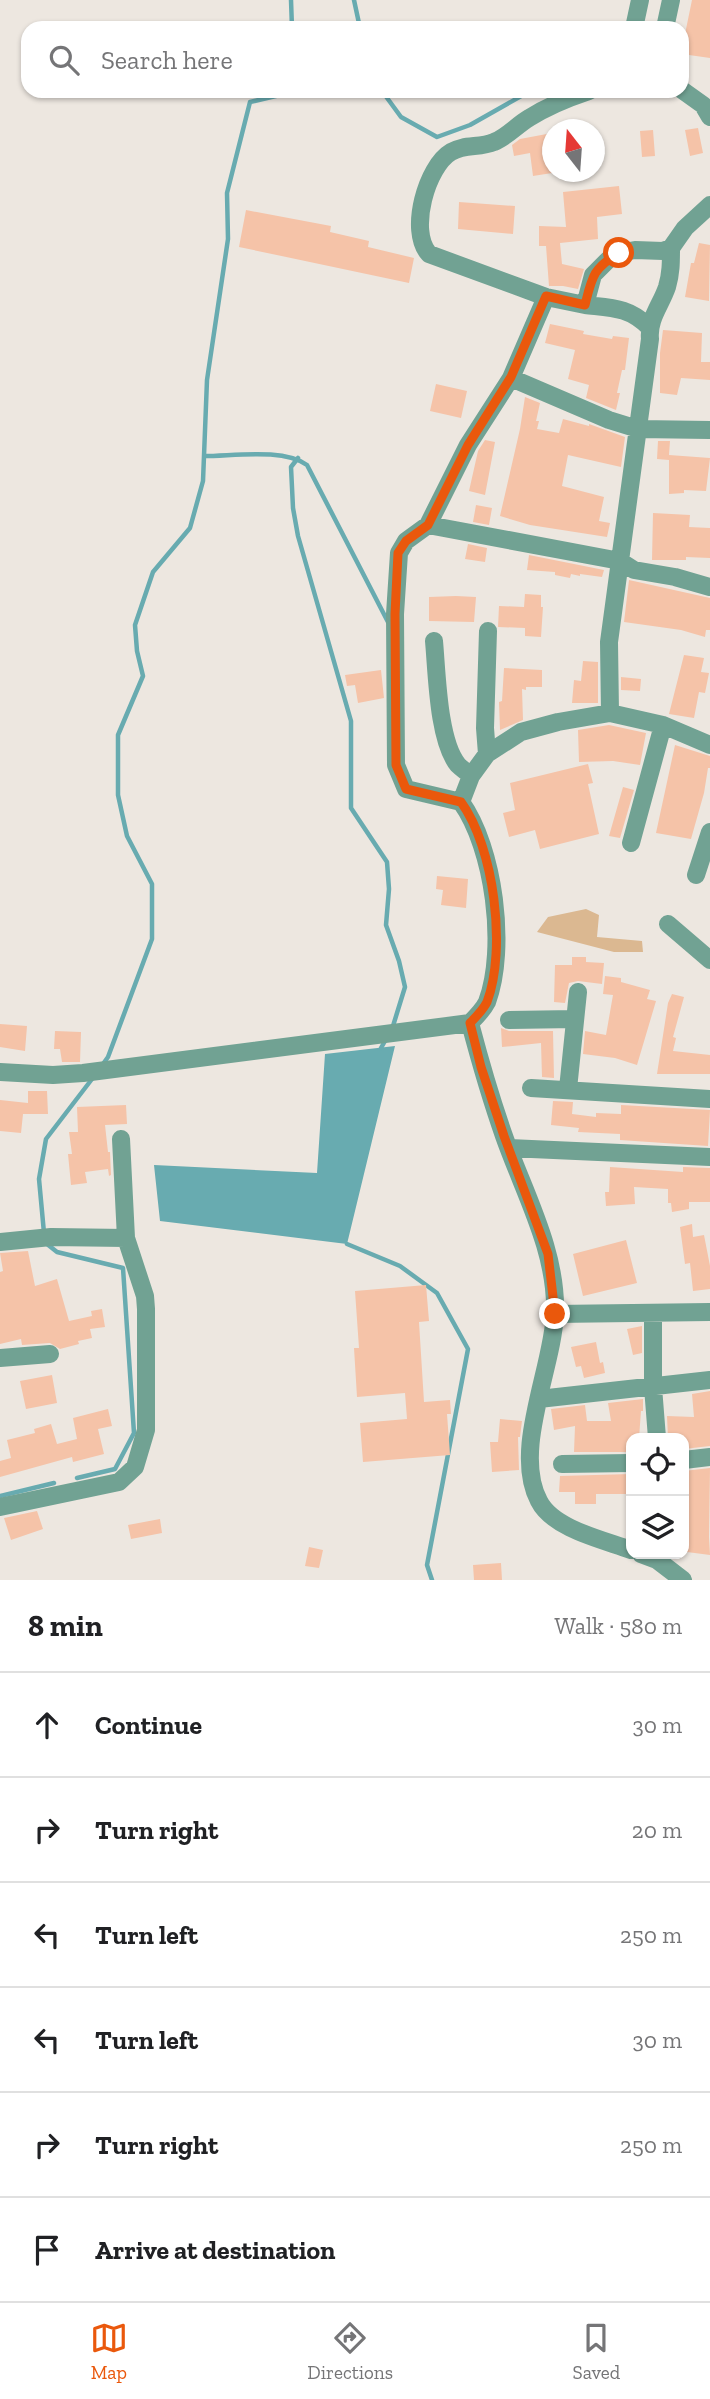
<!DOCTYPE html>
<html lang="en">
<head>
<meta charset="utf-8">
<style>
	body { margin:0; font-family:"Zilla Slab",serif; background:#f6f6f6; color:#202124 }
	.controls { position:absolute; right:21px; bottom:21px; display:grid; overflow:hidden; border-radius:14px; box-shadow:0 2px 5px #0004 }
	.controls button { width:63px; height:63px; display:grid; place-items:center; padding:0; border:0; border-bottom:2px solid #e0e0e0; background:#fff; color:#202124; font:35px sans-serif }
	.compass { position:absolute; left:542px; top:119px; width:63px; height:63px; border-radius:50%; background:#fff; box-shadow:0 2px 5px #0004; rotate:343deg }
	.stop { position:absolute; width:21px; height:21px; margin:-16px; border:5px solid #ea580c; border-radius:50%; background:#fff }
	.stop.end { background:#ea580c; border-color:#fff; box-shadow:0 2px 7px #0008 }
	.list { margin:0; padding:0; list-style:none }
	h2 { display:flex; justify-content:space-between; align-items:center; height:91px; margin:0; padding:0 28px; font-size:30px }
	h2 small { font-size:23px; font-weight:400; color:#757577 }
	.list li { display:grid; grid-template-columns:46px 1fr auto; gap:21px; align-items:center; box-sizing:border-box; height:105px; padding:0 28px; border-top:2px solid #e0e0e0 }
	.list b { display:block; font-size:26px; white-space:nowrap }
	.list em { font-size:23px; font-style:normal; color:#757577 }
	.icon { flex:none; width:38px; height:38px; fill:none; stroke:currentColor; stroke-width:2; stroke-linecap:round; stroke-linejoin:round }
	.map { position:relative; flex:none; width:710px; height:1580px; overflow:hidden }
	.search { position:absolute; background:#fff; box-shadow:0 2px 5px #0004; left:21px; right:21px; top:21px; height:77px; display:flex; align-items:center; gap:18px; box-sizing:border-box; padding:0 24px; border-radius:21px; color:#757577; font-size:26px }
	.sheet { height:721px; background:#fff }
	nav { display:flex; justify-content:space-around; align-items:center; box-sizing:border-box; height:98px; border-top:2px solid #e0e0e0; background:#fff; font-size:19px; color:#757577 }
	nav a { display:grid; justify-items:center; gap:4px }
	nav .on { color:#ea580c }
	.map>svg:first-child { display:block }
	.green { fill:#dbb891 }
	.water { fill:#68abb0 }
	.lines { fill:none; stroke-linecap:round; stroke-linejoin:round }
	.stream { stroke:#68abb0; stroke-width:4.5 }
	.building { fill:#f5c3a8 }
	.minor { stroke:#71a293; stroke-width:18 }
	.route { stroke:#ea580c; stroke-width:9 }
</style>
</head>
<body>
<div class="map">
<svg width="710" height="1580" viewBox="0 0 710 1580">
	<rect width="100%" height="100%" fill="#ede7e0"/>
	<path class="green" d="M586,909L599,915L597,937L642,941L643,952H614L537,932L548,917Z"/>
	<path class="water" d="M395,1046L347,1244L160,1221L154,1165L317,1173L325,1054Z"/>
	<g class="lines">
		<path class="stream" d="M291,0L292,28
			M354,0L360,28
			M382,91L401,117L437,137L470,125L530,91
			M204,456C234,456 283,448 307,465L388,622
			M298,458L291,467L293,508L298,536L351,721V808L387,862L389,889L386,925L399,961L405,987L393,1026
			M381,1048L385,1041
			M103,1064L108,1057L152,939V884L127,836L118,795V735L143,676L137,651L135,625L153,572L190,528L203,481L207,380L228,239L227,193L250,102L280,95L287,91
			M44,1233L39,1179L46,1139L92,1079
			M47,1244L57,1252L123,1268L134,1433L115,1469L77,1478
			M347,1244L400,1266L437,1293L468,1349L427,1565L432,1580
			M0,1496L54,1483"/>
	</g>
	<path class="building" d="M692,0H710V58L682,54V34H685Z
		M698,128L703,153L690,156L685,130Z
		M653,130L655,156L642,157L640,131Z
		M552,133V173L533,176L530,153L514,156L512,145L520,139Z
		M619,186L622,214L597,217L598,239L560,243L562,264L584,269L578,289L563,286H549L546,246H539V226L566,227L563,192Z
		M459,202L515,206L513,234L458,229Z
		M246,210L331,226L330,232L369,241L368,247L414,258L409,283L239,247Z
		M699,243L710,245L709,301L685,297L691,263H694Z
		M550,324L584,331L583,334L612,339L613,336L629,338L625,370H622L617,393H620L616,410L586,398L589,385L568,379L575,350L545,343Z
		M663,330L702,333L701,362H710V380L681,378L677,395L660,393V353Z
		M436,384L467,391L461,418L430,411Z
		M525,397L540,403L536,421H539L537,429L559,433L563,419L589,426V424L625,437L621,467L568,455L562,486L604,497L599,521L610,523L607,537L530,525L500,516L520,429Z
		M485,440L495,442L485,495L469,491L478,451Z
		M658,441H670L669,455L710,458L706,491L684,490V493L669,494V460L657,459Z
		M476,505L492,508L489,525L473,522Z
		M653,513L690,515L689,527L710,528V558L686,557V560H652Z
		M468,544L487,548L485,562L465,559Z
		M529,555L604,570L602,577L580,574V576L571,574L570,578L555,575V572L527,570Z
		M629,580L710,598V630H706L705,637L681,630L624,622Z
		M525,594L541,595V607H543L541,637L525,636V628L498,627L499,606L524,607Z
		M456,596L476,597L474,622L429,621V597Z
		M684,655L704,658L701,672L709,673L705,693L699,692L694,718L669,714Z
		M583,661L598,662V703H572L574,680L581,681Z
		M504,668L542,670V687H526V690L522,689L523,720L500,730L499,702L502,701Z
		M381,670L384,698L358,703L355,685L347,686L345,675Z
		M621,677L641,679L640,691L621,690Z
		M609,725L646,733L640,765L613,761L579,762L578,730Z
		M675,745L710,756V768H708L704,793L691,839L656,833Z
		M588,764L593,783L588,784L599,834L540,849L535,830L509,837L503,813L515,810L510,783Z
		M623,787L634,790L620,838L609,836Z
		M437,876L468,879L466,908L441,905L443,890L436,889Z
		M572,957H586V962L604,963L602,984L578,981L569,983L565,1003L554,1002L555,965H572Z
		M605,976L621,978V982L650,990L647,999L656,1001L637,1065L615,1058L583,1054L585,1031L606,1035L613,995L603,994Z
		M672,994L684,997L673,1037L676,1038L673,1051L710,1055V1074H657L668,1003Z
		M0,1024L27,1026L25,1051L0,1047Z
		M501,1028L509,1031H553L554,1078L542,1077L541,1043L502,1047Z
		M55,1031L81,1032L80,1062H62L60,1049H54Z
		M28,1091H47L48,1114H23L21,1133L0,1131V1100L28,1103Z
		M553,1101L573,1102L572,1114L596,1117V1113L621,1114V1105L710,1110L708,1146L620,1140V1134L578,1132L579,1128L551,1125Z
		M126,1105L127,1124L105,1125L108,1152H110L111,1175L109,1176L108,1169L85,1172L87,1183L71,1185L68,1154H72L69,1132H78L77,1107Z
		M610,1167L683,1172V1167L710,1168V1202H689V1209L672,1212L671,1203H668V1189L634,1187L635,1204L606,1206L605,1192H609Z
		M692,1224L693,1237L704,1235L710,1266V1289L693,1291L690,1263L685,1264L680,1227Z
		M626,1240L637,1283L583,1296L573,1254Z
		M28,1251L35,1286L57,1279L69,1321L92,1316L91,1311L102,1309L105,1327L90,1329L92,1338L78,1341L79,1344L60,1349L50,1343L22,1345L21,1339L0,1344V1272L3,1271L0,1253Z
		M426,1285L429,1321L419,1322L424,1402L450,1400L451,1414H447L450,1455L363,1462L360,1423L407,1419L405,1393L357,1397L354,1348H359L355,1291Z
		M642,1326V1353L633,1355L627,1329Z
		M596,1342L600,1363L603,1362L605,1373L584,1378L581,1366L576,1367L571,1347Z
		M52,1375L57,1403L26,1409L20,1381Z
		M710,1391V1446L684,1449V1438H668L667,1416L694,1417L692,1394Z
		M643,1399V1411H641L639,1438H631V1452H574L575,1426L554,1430L551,1409L585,1405L587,1421H611L608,1403Z
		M108,1409L112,1426L98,1429L104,1454L73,1462L72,1457L0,1477V1461L11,1458L7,1440L35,1433L34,1429L51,1424L57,1444L77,1439L73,1418Z
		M500,1419L522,1421L520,1437H518L519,1470L492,1472L490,1442H498Z
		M710,1468L709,1537L710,1555L687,1552L688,1534H684V1471Z
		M631,1474V1494H596V1504H575V1492H559L560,1476Z
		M37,1511L43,1529L11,1540L4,1518Z
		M160,1519L162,1533L131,1539L128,1525Z
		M309,1547L323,1550L319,1568L305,1566Z
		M501,1563L502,1580H474L473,1565Z"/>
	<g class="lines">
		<path class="minor" d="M634,28L640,0
			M665,28L671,0
			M682,90L703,105L710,117
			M589,91C568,98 548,106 529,118C517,125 507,137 494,142C480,148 464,144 451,152C427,166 408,231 429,254L546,297L585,305L593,275L608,260L619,253L635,250L663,251L671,248L685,228L710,205
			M585,305C612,308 629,307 649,327
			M511,378L609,420L638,429L710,430
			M428,525L620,561L634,570L675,577L710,587
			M434,641C437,673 438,741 458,765C462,769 467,772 471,776
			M610,713L609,642L650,339C648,319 661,305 667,287C671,274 671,262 671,248
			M487,754L485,728L488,631
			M461,802L406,789L396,765L395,614L399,553L406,541L428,525L468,445L511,378L546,297
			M631,843L663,725
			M696,875L710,832
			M668,924L710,960
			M509,1020L575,1019
			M470,1023C480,1061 491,1099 504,1136C524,1193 557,1251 555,1313C553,1368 512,1450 539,1501C553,1529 604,1540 631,1550
			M0,1072L53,1075L83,1073L470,1023C476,1017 483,1010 487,1002C507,948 494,848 461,802L471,776L487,754L521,732L558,722L610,713L663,725L710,745
			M531,1088L710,1099
			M568,1089L578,992
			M509,1148L710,1157
			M0,1242L51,1237L126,1238
			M653,1313V1387L657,1438
			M555,1314L710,1312
			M0,1358L50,1354
			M539,1399L710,1380
			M684,1460L710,1457
			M562,1464L631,1463
			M0,1507L119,1482L135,1467L146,1430V1309L145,1296L126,1238L121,1139
			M641,1554L657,1560L683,1580"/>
	</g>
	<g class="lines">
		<path class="route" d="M555,1314L548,1254L504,1136L481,1067L470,1023C476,1017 483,1010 487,1002C507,949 494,847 461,802L406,789L396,765L395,614L398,553L406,541L428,525L468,445L511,377L546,296L585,305C592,277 593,268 619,253"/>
	</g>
</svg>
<div class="controls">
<button><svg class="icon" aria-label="locate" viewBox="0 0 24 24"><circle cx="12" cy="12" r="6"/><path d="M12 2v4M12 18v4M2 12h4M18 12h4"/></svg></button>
<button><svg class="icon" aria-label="layers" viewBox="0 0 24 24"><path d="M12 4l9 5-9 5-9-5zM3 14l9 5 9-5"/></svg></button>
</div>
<svg class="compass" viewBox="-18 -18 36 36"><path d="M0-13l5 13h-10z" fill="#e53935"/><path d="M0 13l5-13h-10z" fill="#757577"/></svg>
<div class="stop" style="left:619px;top:253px"></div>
<div class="stop end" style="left:555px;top:1314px"></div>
<div class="search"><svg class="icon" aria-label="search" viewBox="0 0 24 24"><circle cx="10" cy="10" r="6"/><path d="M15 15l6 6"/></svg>Search here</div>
</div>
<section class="sheet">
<h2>8 min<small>Walk · 580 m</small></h2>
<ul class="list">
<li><svg class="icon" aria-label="ahead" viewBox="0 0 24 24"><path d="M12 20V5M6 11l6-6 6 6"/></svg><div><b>Continue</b></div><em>30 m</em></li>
<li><svg class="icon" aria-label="right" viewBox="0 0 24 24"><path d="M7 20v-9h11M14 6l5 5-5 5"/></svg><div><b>Turn right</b></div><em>20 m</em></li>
<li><svg class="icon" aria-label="left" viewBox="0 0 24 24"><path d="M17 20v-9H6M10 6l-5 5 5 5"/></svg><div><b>Turn left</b></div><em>250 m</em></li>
<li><svg class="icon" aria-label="left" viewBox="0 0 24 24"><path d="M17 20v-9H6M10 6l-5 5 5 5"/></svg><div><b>Turn left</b></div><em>30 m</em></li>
<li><svg class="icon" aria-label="right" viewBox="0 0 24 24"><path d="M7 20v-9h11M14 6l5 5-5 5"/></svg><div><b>Turn right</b></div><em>250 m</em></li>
<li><svg class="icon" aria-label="arrive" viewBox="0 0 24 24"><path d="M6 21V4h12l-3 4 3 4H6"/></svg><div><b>Arrive at destination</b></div></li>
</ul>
</section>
<nav>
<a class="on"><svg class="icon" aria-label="map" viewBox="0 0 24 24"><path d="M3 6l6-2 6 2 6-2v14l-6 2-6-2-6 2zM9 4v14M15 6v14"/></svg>Map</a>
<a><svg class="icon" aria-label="directions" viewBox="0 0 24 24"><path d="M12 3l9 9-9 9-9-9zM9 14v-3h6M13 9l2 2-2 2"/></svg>Directions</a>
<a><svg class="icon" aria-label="saved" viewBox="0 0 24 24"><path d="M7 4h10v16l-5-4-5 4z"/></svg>Saved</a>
</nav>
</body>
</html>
